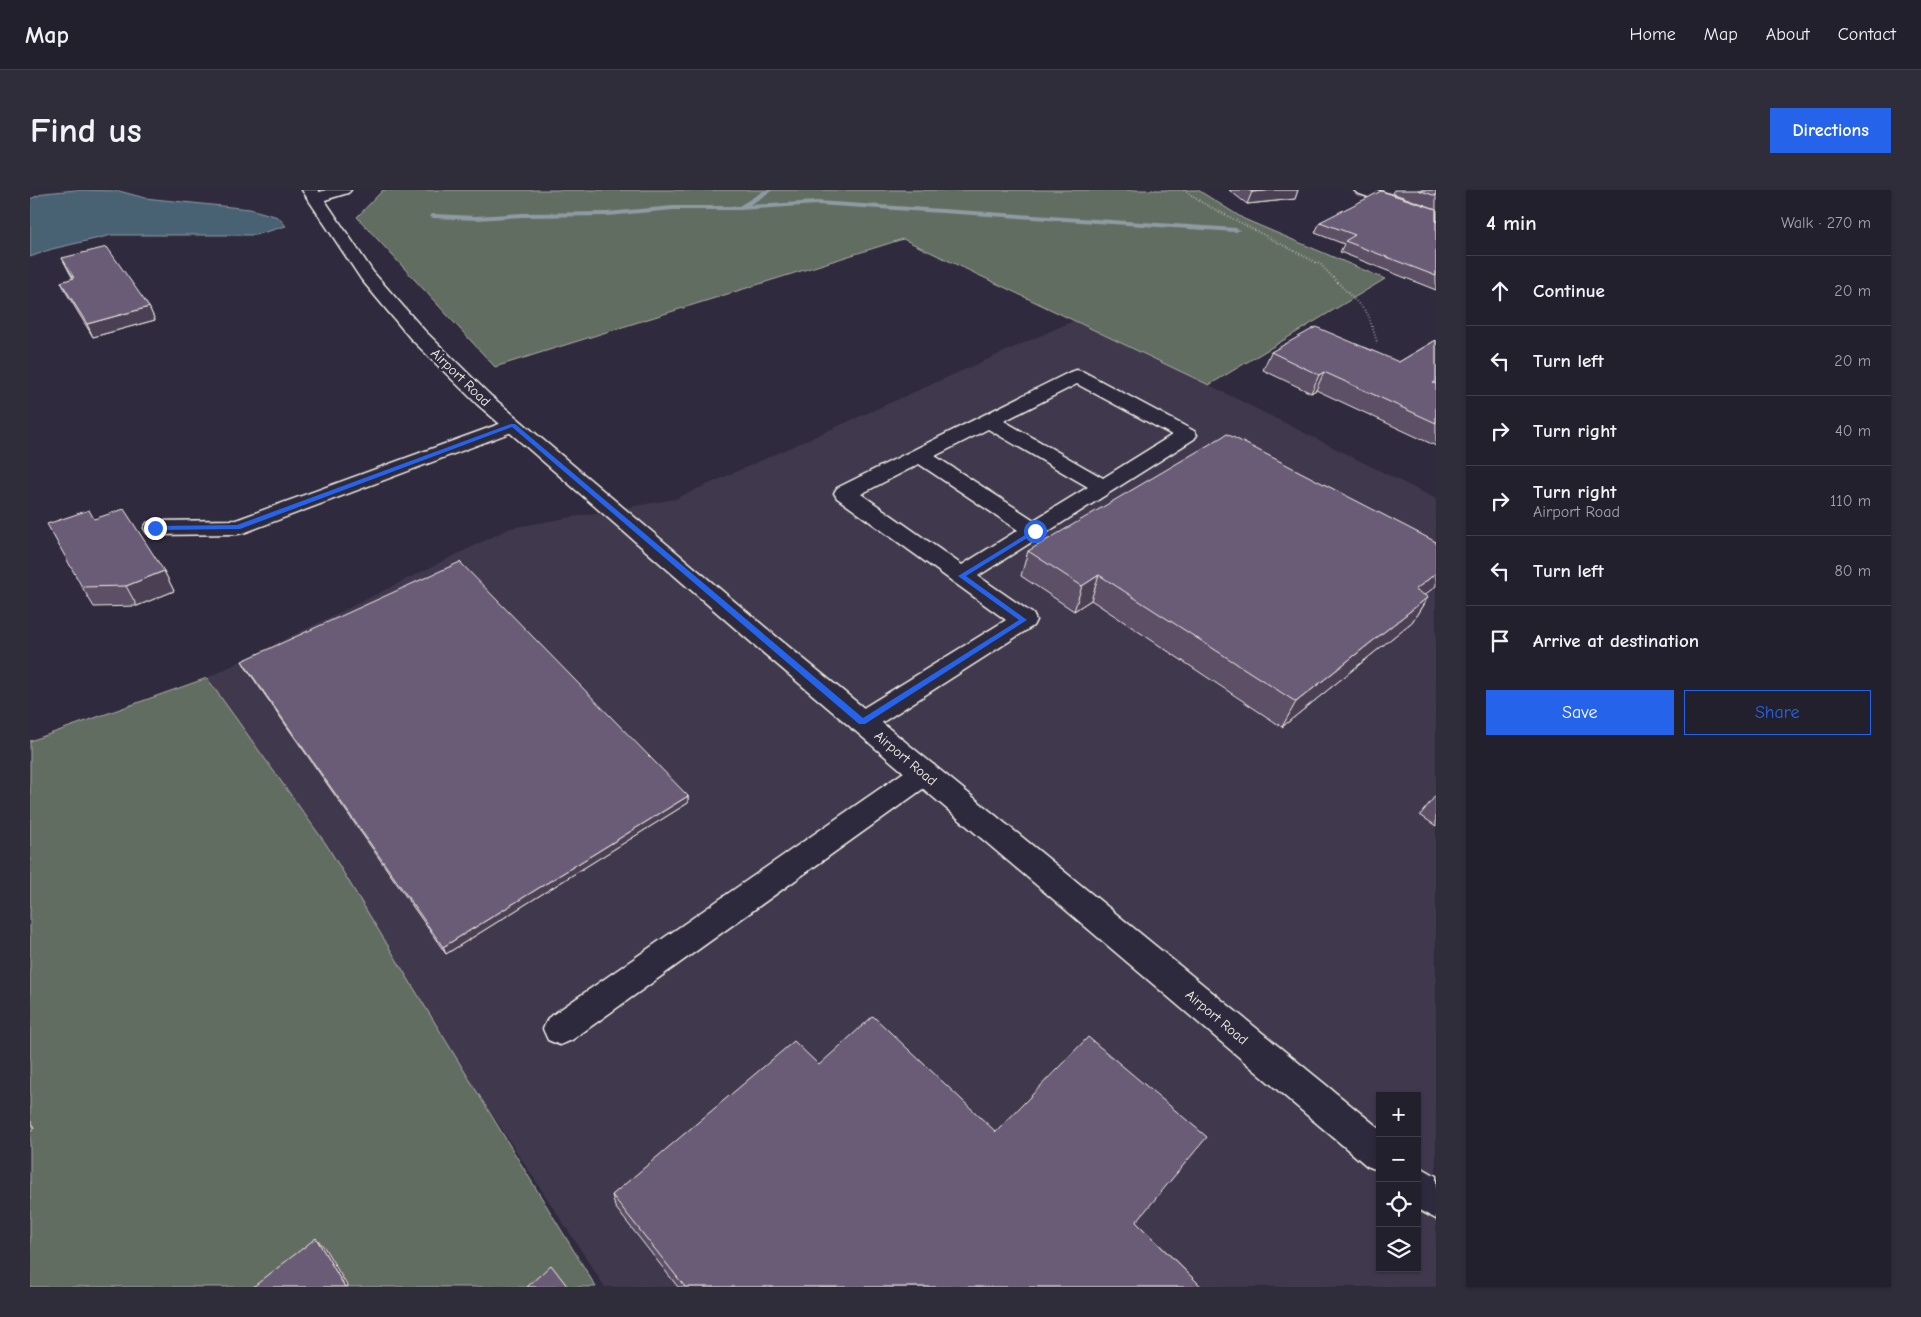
<!DOCTYPE html>
<html lang="en">
<head>
<meta charset="utf-8">
<style>
	body { margin:0; font-family:"Comic Neue",sans-serif; background:#2f2d3a; color:#f1f3f6 }
	.controls { position:absolute; right:15px; bottom:15px; display:grid; overflow:hidden; border-radius:0px; box-shadow:0 1px 4px #0004 }
	.controls button { width:45px; height:45px; display:grid; place-items:center; padding:0; border:0; border-bottom:1px solid #403e4a; background:#23202e; color:#f1f3f6; font:25px sans-serif }
	.stop { position:absolute; width:15px; height:15px; margin:-11px; border:4px solid #2563eb; border-radius:50%; background:#fff }
	.stop.end { background:#2563eb; border-color:#fff; box-shadow:0 1px 5px #0008 }
	.list { margin:0; padding:0; list-style:none }
	h2 { display:flex; justify-content:space-between; align-items:center; height:65px; margin:0; padding:0 20px; font-size:21px }
	h2 small { font-size:16px; font-weight:400; color:#a3a3aa }
	.list li { display:grid; grid-template-columns:32px 1fr auto; gap:15px; align-items:center; box-sizing:border-box; height:70px; padding:0 20px; border-top:1px solid #403e4a }
	.list b { display:block; font-size:19px; white-space:nowrap }
	.list p { margin:0; font-size:16px; white-space:nowrap; color:#a3a3aa }
	.list em { font-size:16px; font-style:normal; color:#a3a3aa }
	.actions { display:flex; gap:10px; padding:15px 20px }
	.actions a { flex:1; padding:11px 0; border:1px solid #2563eb; border-radius:0px; text-align:center; font-size:18px; color:#2563eb }
	.actions .main { background:#2563eb; color:#fff }
	.icon { flex:none; width:28px; height:28px; fill:none; stroke:currentColor; stroke-width:2; stroke-linecap:round; stroke-linejoin:round }
	.map { position:relative; flex:none; width:1406px; height:1097px; overflow:hidden; border-radius:0px }
	header { display:flex; align-items:center; gap:30px; box-sizing:border-box; height:70px; padding:0 25px; background:#23202e; border-bottom:1px solid #403e4a }
	header strong { font-size:24px }
	nav { display:flex; gap:28px; margin-inline-start:auto; font-size:18px }
	.intro { display:flex; align-items:center; justify-content:space-between; box-sizing:border-box; height:120px; padding:0 30px }
	h1 { margin:0; font-size:35px }
	.button { padding:12px 22px; border-radius:0px; background:#2563eb; color:#fff; font-size:18px; font-weight:700 }
	main { display:flex; gap:30px; padding:0 30px }
	aside { flex:1; background:#23202e; border-radius:0px; box-shadow:0 1px 4px #0004 }
	.map>svg:first-child { display:block }
	.built { fill:#41394e; fill-rule:evenodd }
	.green { fill:#626d62; stroke:#abafa5 }
	.water { fill:#4a6273; stroke:#8e9ba2 }
	.lines { fill:none; stroke-linecap:round; stroke-linejoin:round }
	.stream { fill:#8e9ba2; fill-rule:evenodd }
	.minor-casing { stroke:#f4f1e8; stroke-width:3 }
	.major-casing { stroke:#f4f1e8; stroke-width:3 }
	.path { stroke:#f4f1e8; stroke-width:2; stroke-dasharray:0.5 2.5; stroke-linecap:butt }
	.minor { fill:#2f2a3d; fill-rule:evenodd }
	.major { fill:#2f2a3d; fill-rule:evenodd }
	.wall { fill:#5c4f66; stroke:#f4f1e8 }
	.shaded-wall { fill:#4b4053; stroke:#f4f1e8 }
	.building { fill:#6b5c77; stroke:#f4f1e8 }
	.route { fill:#2563eb }
	.labels { text-anchor:middle; stroke-width:5; stroke-linejoin:round; paint-order:stroke }
	.street-label { font-size:14px; fill:#f4f1e8; stroke:#2f2a3d }
</style>
</head>
<body>
<header>
<strong>Map</strong>
<nav><a>Home</a><a>Map</a><a>About</a><a>Contact</a></nav>
</header>
<div class="intro"><h1>Find us</h1><a class="button">Directions</a></div>
<main>
<div class="map">
<svg width="1406" height="1097" viewBox="0 0 1406 1097">
	<rect width="100%" height="100%" fill="#2f2a3d"/>
	<filter id="ink" filterUnits="userSpaceOnUse"><feTurbulence type="fractalNoise" baseFrequency=".02" numOctaves="2"/><feDisplacementMap in="SourceGraphic" scale="10" xChannelSelector="R" yChannelSelector="G"/><feConvolveMatrix kernelMatrix="1 2 1 2 8 2 1 2 1" color-interpolation-filters="sRGB"/></filter>
	<g filter="url(#ink)">
		<path class="built" d="M1043,131L1179,195L1406,309V1097H575L177,488L480,338L645,309ZM1350,906H1387V1078H1350Z"/>
		<path class="green" d="M353,0H1168L1214,29L1355,89L1179,195L873,49L465,177L327,27Z
			M177,488L296,654L566,1097H0V551Z"/>
		<path class="water" d="M46,0L89,1L115,8L220,19L248,27L256,36L225,45H82L22,59L0,67V9L14,3Z"/>
		<g class="lines">
			<path class="stream" d="M735,0H743L720,15L787,11L1206,38L1210,40L1206,42L787,15L709,20H643L577,26L492,27L446,30L403,28L399,26L403,24L446,26L492,23L577,22L643,16H709Z"/>
			<defs>
				<path id="minor" d="M296,0H321L318,3L285,13L280,11L277,8L280,5Z
					M1324,0H1347L1406,21V31L1327,3Z
					M1047,180L1054,182L1164,241L1167,245L1164,249L948,386L1003,424L1006,430L1003,436L842,539L832,542L822,539L818,532L822,525L976,430L807,308L804,303L807,298L1040,182ZM1047,194L1142,245L1073,288L974,231ZM958,239L1058,297L1004,330L905,266ZM889,274L988,340L932,375L831,304Z
					M483,229L490,231L493,235L490,239L216,342L208,344L125,345L117,343L114,338L117,333L125,331L206,330Z
					M894,572L904,575L908,583L904,591L542,850L530,855L518,850L513,839L518,828L884,575Z"/>
				<path id="major" d="M272,0H288L343,82L394,140L461,206L748,448L1350,939V981L1337,976L730,460L447,214L380,148L331,89Z
					M1387,975L1406,986V1029L1387,1019Z"/>
			</defs>
			<use href="#minor" class="minor-casing"/>
			<use href="#major" class="major-casing"/>
			<path class="path" d="M1154,0L1171,12L1291,75L1338,124L1348,155"/>
			<use href="#minor" class="minor"/>
			<use href="#major" class="major"/>
		</g>
		<path class="wall" d="M1199,0H1268L1265,9L1217,14Z
			M1364,0H1406V19L1362,3Z
			M1406,19V100L1310,62L1314,54L1285,43L1290,32Z
			M32,68L119,117L125,130L63,147L37,104L31,92L43,89Z
			M1406,150V256L1286,200L1281,203L1233,180L1241,162L1369,172Z
			M64,329L134,381L144,401L107,416L64,417L52,397Z
			M998,361L1398,407L1382,432L1252,537L1061,410L1044,421L991,386Z
			M212,471L658,606V613L416,764L216,478Z
			M1406,605V636L1390,625Z
			M789,875L1106,1032L1172,1097H648L585,1017L582,1005Z"/>
		<path class="shaded-wall" d="M1244,0H1268L1265,9L1217,14L1222,2Z
			M119,117L125,130L63,147L57,134Z
			M1294,182L1286,200L1281,203L1289,185Z
			M134,381L144,401L107,416L96,396Z
			M1406,383V396L1369,425L1385,400Z
			M1069,385L1061,410L1044,421L1052,396Z
			M1398,407L1382,432L1252,537L1266,512Z
			M658,606V613L416,764L413,757Z
			M0,930L4,938L0,941Z
			M286,1048L294,1057L318,1097H315Z"/>
		<path class="building" d="M1218,0H1244L1222,2Z
			M1388,0H1406V6Z
			M1351,1L1406,19V86L1315,51L1325,45L1290,32Z
			M77,57L119,117L57,134L31,92L44,88L32,68Z
			M1286,137L1369,172L1406,150V191L1403,193L1406,194V233L1294,182L1289,185L1241,162Z
			M1197,244L1406,352V383L1385,400L1398,407L1266,512L1069,385L1052,396L998,361Z
			M94,319L134,381L96,396L52,397L17,334L59,320L64,329Z
			M430,372L658,606L413,757L212,471Z
			M843,826L966,942L1058,847L1177,947L1106,1032L1172,1097H655L582,1005L764,851L789,875Z
			M286,1048L315,1097H223Z
			M521,1075L538,1097H497Z"/>
	</g>
	<path class="route" d="M481,234H485L833,528L989,430L928,386L1005,339L1008,341L1007,342L936,386L997,430L835,534H829L482,237L210,339L125,340L121,338L125,336L207,335Z"/>
	<g class="labels">
		<g class="street-label">
			<text transform="translate(431 187) rotate(44)" y="5">Airport Road</text>
			<text transform="translate(876 568) rotate(40)" y="5">Airport Road</text>
			<text transform="translate(1187 827) rotate(40)" y="5">Airport Road</text>
		</g>
	</g>
</svg>
<div class="controls">
<button>+</button>
<button>−</button>
<button><svg class="icon" aria-label="locate" viewBox="0 0 24 24"><circle cx="12" cy="12" r="6"/><path d="M12 2v4M12 18v4M2 12h4M18 12h4"/></svg></button>
<button><svg class="icon" aria-label="layers" viewBox="0 0 24 24"><path d="M12 4l9 5-9 5-9-5zM3 14l9 5 9-5"/></svg></button>
</div>
<div class="stop" style="left:1005px;top:341px"></div>
<div class="stop end" style="left:125px;top:338px"></div>
</div>
<aside>
<h2>4 min<small>Walk · 270 m</small></h2>
<ul class="list">
<li><svg class="icon" aria-label="ahead" viewBox="0 0 24 24"><path d="M12 20V5M6 11l6-6 6 6"/></svg><div><b>Continue</b></div><em>20 m</em></li>
<li><svg class="icon" aria-label="left" viewBox="0 0 24 24"><path d="M17 20v-9H6M10 6l-5 5 5 5"/></svg><div><b>Turn left</b></div><em>20 m</em></li>
<li><svg class="icon" aria-label="right" viewBox="0 0 24 24"><path d="M7 20v-9h11M14 6l5 5-5 5"/></svg><div><b>Turn right</b></div><em>40 m</em></li>
<li><svg class="icon" aria-label="right" viewBox="0 0 24 24"><path d="M7 20v-9h11M14 6l5 5-5 5"/></svg><div><b>Turn right</b><p>Airport Road</p></div><em>110 m</em></li>
<li><svg class="icon" aria-label="left" viewBox="0 0 24 24"><path d="M17 20v-9H6M10 6l-5 5 5 5"/></svg><div><b>Turn left</b></div><em>80 m</em></li>
<li><svg class="icon" aria-label="arrive" viewBox="0 0 24 24"><path d="M6 21V4h12l-3 4 3 4H6"/></svg><div><b>Arrive at destination</b></div></li>
</ul>
<div class="actions"><a class="main">Save</a><a>Share</a></div>
</aside>
</main>
</body>
</html>
